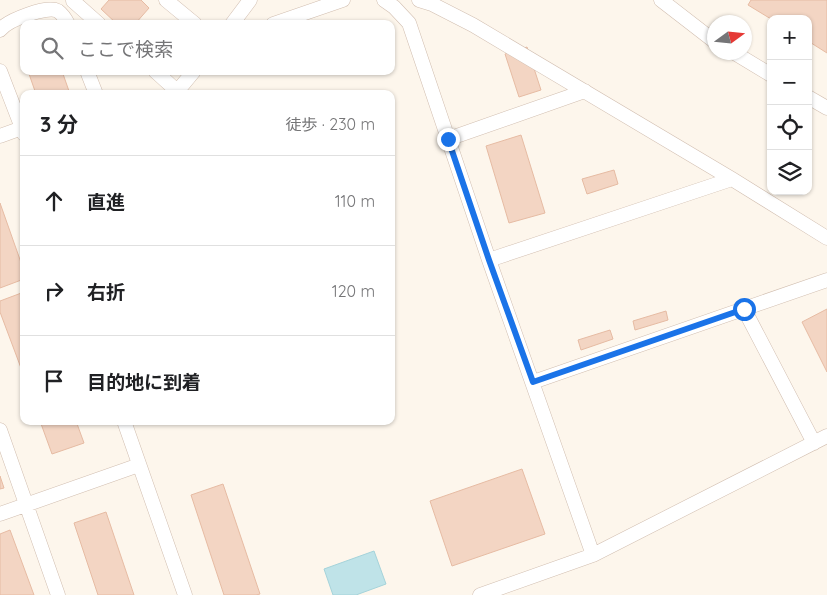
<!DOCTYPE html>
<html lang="ja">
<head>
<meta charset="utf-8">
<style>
	body { margin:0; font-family:Quicksand,"Noto Sans JP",sans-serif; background:#f2f2f2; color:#202124 }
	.controls { position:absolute; right:15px; top:15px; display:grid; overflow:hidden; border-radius:10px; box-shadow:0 1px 4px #0004 }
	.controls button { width:45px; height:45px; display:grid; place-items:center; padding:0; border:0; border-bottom:1px solid #e0e0e0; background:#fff; color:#202124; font:25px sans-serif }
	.compass { position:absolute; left:707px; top:15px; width:45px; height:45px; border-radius:50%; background:#fff; box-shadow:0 1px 4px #0004; rotate:75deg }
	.stop { position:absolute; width:15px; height:15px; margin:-11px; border:4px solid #1a73e8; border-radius:50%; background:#fff }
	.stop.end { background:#1a73e8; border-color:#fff; box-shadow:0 1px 5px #0008 }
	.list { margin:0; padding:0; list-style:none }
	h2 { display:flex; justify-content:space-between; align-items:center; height:65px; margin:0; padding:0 20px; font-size:21px }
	h2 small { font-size:16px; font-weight:400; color:#757577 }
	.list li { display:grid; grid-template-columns:32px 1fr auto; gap:15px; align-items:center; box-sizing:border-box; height:90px; padding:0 20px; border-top:1px solid #e0e0e0 }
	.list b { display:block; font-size:19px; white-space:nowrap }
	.list em { font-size:16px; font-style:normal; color:#757577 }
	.icon { flex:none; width:28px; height:28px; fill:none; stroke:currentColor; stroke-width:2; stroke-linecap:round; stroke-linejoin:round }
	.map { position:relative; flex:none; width:827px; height:595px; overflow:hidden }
	.search { position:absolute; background:#fff; box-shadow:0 1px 4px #0004; left:20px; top:20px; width:375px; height:55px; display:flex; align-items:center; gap:12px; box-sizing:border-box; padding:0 18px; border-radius:10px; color:#757577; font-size:19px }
	.panel { position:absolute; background:#fff; box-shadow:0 1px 4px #0004; left:20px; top:90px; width:375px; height:335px; border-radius:10px }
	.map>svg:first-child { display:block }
	.water { fill:#bfe3e8; stroke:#a5d3da }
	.building { fill:#f3d5c3; stroke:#e6bba3 }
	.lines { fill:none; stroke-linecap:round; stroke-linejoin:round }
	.minor-casing { stroke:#d1beb0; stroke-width:15 }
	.minor { stroke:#fff; stroke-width:14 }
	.route { stroke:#1a73e8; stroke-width:6 }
</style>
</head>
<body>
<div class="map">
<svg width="827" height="595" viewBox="0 0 827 595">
	<rect width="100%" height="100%" fill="#fdf6ec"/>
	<path class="water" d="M374,551L386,584L356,595H333L324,569Z"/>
	<path class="building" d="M109,0H141L149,8L135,24H117L101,9Z
		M751,0H827V53L808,41V19H771L748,5Z
		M527,47L541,90L519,97L505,54Z
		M28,71H62L70,94H36Z
		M521,135L545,213L509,223L486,146Z
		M614,170L618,184L587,194L582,179Z
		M0,203L24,271V279L0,288Z
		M24,292V376L0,312V301Z
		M827,309V372L802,322Z
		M666,311L668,320L635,330L633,321Z
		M610,330L613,339L581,350L578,340Z
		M40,421H76L84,443L52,454Z
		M522,469L545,534L452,566L430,501Z
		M0,476L4,488L0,489Z
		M223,484L260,594L256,595H224L191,495Z
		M106,512L134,595H98L74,523Z
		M10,530L34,595H0V534Z"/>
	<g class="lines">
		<defs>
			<path id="minor" d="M74,0L73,1L99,24
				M166,0L195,24
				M384,0L394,7L409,23L489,260L593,555
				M419,0L432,4L473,25L732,179L827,238
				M661,0L714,41
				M232,24L250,0
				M273,24L343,0
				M0,30C8,20 47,5 58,11C62,14 66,20 68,24
				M733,52L771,75
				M0,71L22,128
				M87,71L96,94
				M155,71L177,91
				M175,94L194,71
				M808,97L827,108
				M0,136L22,128L24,134
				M448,139L585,91
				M489,260L732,179
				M744,309L814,443
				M533,382L827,280
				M124,421L185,595
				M0,430L58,595
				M0,514L139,465
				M480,595L593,555L827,436"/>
		</defs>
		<use href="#minor" class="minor-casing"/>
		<use href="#minor" class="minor"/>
	</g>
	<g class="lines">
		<path class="route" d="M448,139L489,260L533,382L744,309"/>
	</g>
</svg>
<div class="controls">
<button>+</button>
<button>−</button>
<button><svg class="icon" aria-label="locate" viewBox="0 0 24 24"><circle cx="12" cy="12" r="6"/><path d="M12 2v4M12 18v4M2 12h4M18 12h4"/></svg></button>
<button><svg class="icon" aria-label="layers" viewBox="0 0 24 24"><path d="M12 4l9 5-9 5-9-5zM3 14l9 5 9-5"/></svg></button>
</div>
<svg class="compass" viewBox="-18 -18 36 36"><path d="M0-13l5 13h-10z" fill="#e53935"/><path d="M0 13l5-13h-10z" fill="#757577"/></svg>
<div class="stop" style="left:744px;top:309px"></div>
<div class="stop end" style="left:448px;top:139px"></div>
<div class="search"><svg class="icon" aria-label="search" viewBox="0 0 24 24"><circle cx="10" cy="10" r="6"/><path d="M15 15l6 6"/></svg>ここで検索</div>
<section class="panel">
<h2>3 分<small>徒歩 · 230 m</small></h2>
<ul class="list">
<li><svg class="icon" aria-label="ahead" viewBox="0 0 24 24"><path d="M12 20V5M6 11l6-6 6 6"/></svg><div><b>直進</b></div><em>110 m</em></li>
<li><svg class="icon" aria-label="right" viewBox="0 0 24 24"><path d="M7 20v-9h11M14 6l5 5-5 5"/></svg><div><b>右折</b></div><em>120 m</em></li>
<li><svg class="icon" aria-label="arrive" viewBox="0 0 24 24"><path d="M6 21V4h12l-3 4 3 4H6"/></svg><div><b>目的地に到着</b></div></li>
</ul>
</section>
</div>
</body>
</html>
